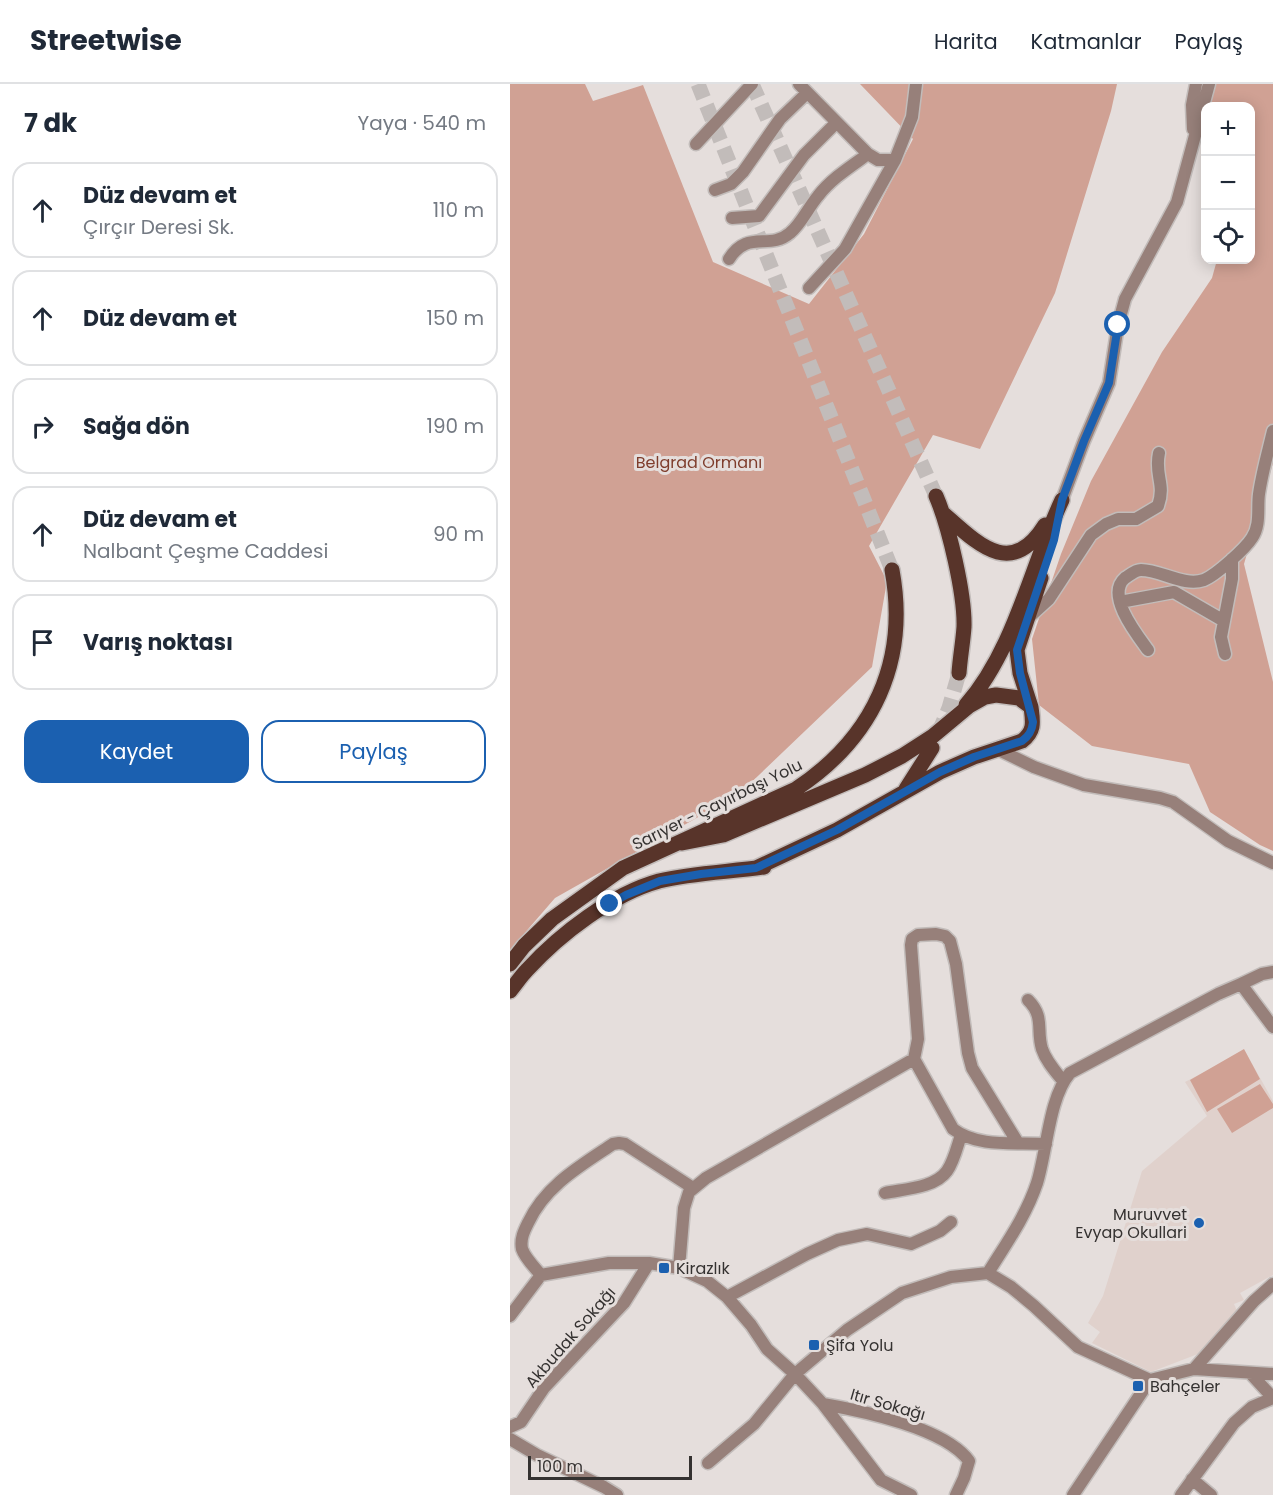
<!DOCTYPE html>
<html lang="tr">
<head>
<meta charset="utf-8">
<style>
	body { margin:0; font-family:Poppins,sans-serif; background:#f6f6f7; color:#1f2937 }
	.controls { position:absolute; right:18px; top:18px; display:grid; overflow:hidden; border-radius:12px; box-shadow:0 3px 15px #0003 }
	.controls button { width:54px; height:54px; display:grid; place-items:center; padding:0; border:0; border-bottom:2px solid #e0e1e3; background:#fff; color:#1f2937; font:30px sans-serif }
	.scale { position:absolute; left:18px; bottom:15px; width:164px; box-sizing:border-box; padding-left:6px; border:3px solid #353231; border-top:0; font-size:16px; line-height:21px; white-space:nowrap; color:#353231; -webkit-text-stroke:4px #e5dedc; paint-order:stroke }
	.stop { position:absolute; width:18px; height:18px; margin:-14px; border:4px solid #1b60b0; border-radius:50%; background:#fff }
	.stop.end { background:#1b60b0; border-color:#fff; box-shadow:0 2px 6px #0008 }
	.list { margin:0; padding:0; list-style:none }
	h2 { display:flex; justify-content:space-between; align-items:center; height:78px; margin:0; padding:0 24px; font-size:26px }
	h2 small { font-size:20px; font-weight:400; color:#747a83 }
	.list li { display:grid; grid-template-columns:39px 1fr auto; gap:18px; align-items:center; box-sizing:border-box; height:96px; margin:0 12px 12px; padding:0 12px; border:2px solid #e0e1e3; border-radius:18px }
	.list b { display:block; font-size:22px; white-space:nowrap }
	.list p { margin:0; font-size:20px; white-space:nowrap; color:#747a83 }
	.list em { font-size:20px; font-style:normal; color:#747a83 }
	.actions { display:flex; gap:12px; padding:18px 24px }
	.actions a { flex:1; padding:14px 0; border:2px solid #1b60b0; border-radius:18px; text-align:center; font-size:21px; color:#1b60b0 }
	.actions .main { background:#1b60b0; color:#fff }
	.icon { flex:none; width:33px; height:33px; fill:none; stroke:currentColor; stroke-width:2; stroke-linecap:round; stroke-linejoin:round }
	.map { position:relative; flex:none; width:763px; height:1411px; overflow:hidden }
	header { display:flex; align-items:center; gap:36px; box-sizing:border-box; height:84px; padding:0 30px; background:#fff; border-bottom:2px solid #e0e1e3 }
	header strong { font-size:28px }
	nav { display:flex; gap:33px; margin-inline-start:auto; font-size:21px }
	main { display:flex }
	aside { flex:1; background:#fff }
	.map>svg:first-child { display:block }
	.built { fill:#e0d1cc }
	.green { fill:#d0a194 }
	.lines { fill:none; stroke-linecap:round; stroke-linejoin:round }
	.major-tunnel { stroke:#c2bcba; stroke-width:15; stroke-dasharray:15 8; stroke-linecap:butt }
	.minor-casing { stroke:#c2bcba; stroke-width:15 }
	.major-casing { stroke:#c2bcba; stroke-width:18 }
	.minor { stroke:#97807a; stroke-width:12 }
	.major { stroke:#58342a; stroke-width:15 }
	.route { stroke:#1b60b0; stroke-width:8 }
	.poi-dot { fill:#1b60b0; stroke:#e5dedc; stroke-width:2 }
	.labels { text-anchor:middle; stroke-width:6; stroke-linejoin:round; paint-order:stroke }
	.park-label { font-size:16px; fill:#7f3d2c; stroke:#e5dedc }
	.street-label { font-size:16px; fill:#353231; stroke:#e5dedc }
	.poi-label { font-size:16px; fill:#353231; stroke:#e5dedc; text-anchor:start }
</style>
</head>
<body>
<header>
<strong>Streetwise</strong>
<nav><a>Harita</a><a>Katmanlar</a><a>Paylaş</a></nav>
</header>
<main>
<aside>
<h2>7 dk<small>Yaya · 540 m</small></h2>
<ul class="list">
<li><svg class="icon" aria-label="ahead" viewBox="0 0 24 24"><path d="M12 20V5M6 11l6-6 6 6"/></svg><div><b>Düz devam et</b><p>Çırçır Deresi Sk.</p></div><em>110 m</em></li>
<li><svg class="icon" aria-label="ahead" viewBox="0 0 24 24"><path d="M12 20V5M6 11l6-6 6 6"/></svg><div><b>Düz devam et</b></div><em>150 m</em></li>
<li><svg class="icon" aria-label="right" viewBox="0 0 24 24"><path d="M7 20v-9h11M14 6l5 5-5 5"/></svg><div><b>Sağa dön</b></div><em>190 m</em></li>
<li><svg class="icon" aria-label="ahead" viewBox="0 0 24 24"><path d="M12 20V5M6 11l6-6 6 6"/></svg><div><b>Düz devam et</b><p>Nalbant Çeşme Caddesi</p></div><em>90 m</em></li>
<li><svg class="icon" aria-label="arrive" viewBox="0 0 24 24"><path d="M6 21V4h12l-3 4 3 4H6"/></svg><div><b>Varış noktası</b></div></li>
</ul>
<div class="actions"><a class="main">Kaydet</a><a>Paylaş</a></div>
</aside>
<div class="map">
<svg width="763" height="1411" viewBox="0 0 763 1411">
	<rect width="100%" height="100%" fill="#e5dedc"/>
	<path class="built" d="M735,967L763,1017V1191L730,1209L734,1216L724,1220L729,1231L693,1268L641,1288L582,1259L590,1248L578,1239L593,1212L632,1087L697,1032L675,998Z"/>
	<path class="green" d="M0,0H75L83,17L133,1L203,178L299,220L354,150L403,55L350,0H607L601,27L545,209L470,365L423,351L359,462L377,497L362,583L229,710L45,814L0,866Z
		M697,0H763V379L734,480L763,598V767L750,761L700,728L679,680L582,662L529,621L522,555L551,470L581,397L652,268L702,194L707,176H740V22H701L696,7Z
		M734,965L750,995L697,1028L680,996Z
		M750,1000L763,1020V1024L722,1049L707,1025Z"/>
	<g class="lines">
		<path class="major-tunnel" d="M188,0L382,486
			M242,0L426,412
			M428,650L439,624L449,589"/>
		<defs>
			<path id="minor" d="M289,0L358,70L368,76H385L402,33L406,0
				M683,45L682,21L686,0
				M186,60L242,0
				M205,106L221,100L233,88L270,35L297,9
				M222,134L249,132L294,71L326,39
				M219,175C238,145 259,167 280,149C291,140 298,124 308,112C321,95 340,83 358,70
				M299,204L335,165L385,76
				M552,416L574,357L599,299L608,241L615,215L667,118L699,0
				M610,518L664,508L714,537
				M517,535L539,515L581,451L596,440L608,435H626L648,422C656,400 644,391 649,369
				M638,566C627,551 595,511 615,494C620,491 625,486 631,486C651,486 674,503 694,496C706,491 735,465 742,454C751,441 747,424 749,410C752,389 758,368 763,347
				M715,570L711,553L722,495V475
				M487,665L524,683L574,701L650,714L663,718L718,757L763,779
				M731,900L752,890L763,888
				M518,916C535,933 526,945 532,965C536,977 545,987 553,997
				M508,1059L462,984L458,969L446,880L440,857L435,852L426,850L408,851L402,855L401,861L408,955L404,975L443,1045C468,1064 505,1058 536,1060
				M375,1109C394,1105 425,1104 437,1087C444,1077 447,1063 451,1051
				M169,1184L174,1124L179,1108L196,1094L404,975
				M478,1189C496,1160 516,1132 527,1099C537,1067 539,1013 560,989L708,910L731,900L763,943
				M31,1191C25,1184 15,1174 12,1165C10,1155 14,1147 18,1139C35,1102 70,1082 103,1060L109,1059L115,1060L183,1104
				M217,1213L297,1170L328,1156L357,1150L401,1160L430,1147L441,1138
				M0,1232L31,1191L99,1179H139L169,1184L197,1197L217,1213L241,1241L257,1265L285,1290L313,1320L371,1396L401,1411
				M684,1285L744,1217L763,1200
				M741,1290L763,1314
				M313,1320C353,1327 435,1344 459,1377L454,1394L446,1411
				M0,1343L11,1338L34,1304L114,1219L139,1179
				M0,1355L27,1371L94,1403L107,1411
				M198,1379L244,1340L285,1290L337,1246L392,1209L441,1193L478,1189L501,1203L524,1222L568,1263L640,1296L684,1285L763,1290
				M682,1395L701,1411
				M563,1411L640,1296
				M671,1411L724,1339L742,1323L763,1314"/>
			<path id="major" d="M426,412C439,442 455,511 454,543C453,558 450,574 449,589
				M434,430C468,460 501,495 535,441
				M456,621C505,565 521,482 552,416
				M521,623L510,589L507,566L531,494
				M396,705L422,664
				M172,759L213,751L355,691L392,672L423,652L459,622L475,613L486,611L509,614L521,623C523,638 525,647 512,657L464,673L430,688L327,746L246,784
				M0,880L14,862L42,835L113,784L286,705C363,654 399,578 382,486
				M0,907C6,900 11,892 17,886C50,850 102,810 149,797C183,789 219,788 254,783"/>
		</defs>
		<use href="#minor" class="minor-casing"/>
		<use href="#major" class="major-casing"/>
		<use href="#minor" class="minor"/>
		<use href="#major" class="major"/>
	</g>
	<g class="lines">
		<path class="route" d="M100,820L116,811L150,797L191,790L246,784L327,746L430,688L464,673L512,657C519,652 522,647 523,638L510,589L507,566L544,456L552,416L574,357L599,299L608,241"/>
	</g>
	<g class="poi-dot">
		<circle cx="689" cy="1139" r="6"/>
		<rect x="148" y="1178" width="12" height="12" rx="3"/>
		<rect x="298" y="1255" width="12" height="12" rx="3"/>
		<rect x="622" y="1296" width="12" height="12" rx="3"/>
	</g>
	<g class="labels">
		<g class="park-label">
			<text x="189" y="384">Belgrad Ormanı</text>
		</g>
		<g class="street-label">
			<text transform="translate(207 720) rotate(-26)" y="6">Sarıyer - Çayırbaşı Yolu</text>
			<text transform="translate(60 1253) rotate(-49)" y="6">Akbudak Sokağı</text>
			<text transform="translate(378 1320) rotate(16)" y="6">Itır Sokağı</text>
		</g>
		<g class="poi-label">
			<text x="677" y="1136" text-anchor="end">Muruvvet<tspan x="677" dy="18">Evyap Okullari</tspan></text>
			<text x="166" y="1190">Kirazlık</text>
			<text x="316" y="1267">Şifa Yolu</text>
			<text x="640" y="1308">Bahçeler</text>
		</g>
	</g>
</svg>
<div class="controls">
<button>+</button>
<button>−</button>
<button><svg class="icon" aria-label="locate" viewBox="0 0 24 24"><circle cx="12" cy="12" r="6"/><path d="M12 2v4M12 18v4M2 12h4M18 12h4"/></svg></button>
</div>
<div class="scale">100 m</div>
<div class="stop" style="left:608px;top:241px"></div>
<div class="stop end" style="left:100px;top:820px"></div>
</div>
</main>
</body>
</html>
